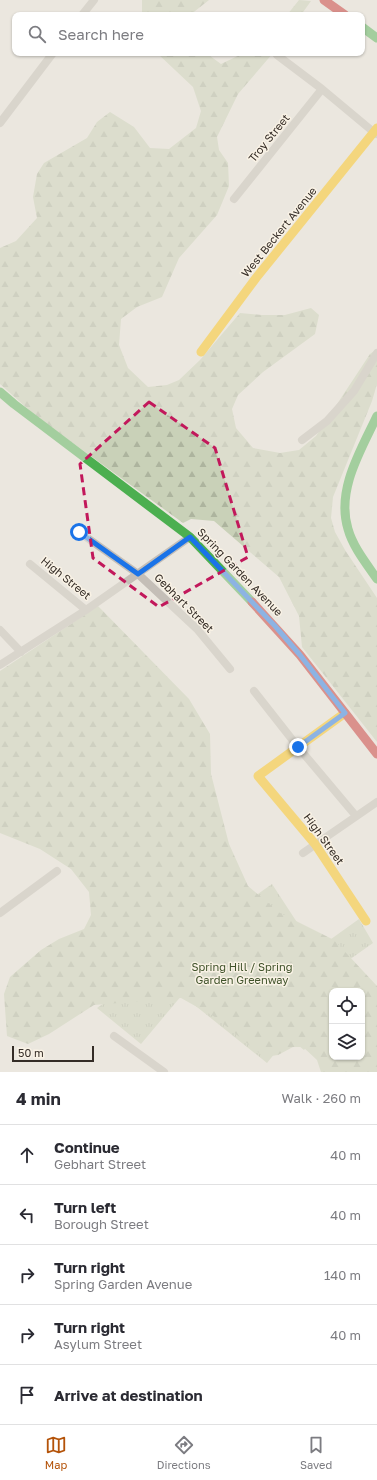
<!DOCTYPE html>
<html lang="en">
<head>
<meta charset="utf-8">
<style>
	body { margin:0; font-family:"Golos Text",sans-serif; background:#f2f2f3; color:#2b2b33 }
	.controls { position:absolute; right:12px; bottom:12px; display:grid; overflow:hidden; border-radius:8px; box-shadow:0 1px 3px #0004 }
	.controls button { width:36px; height:36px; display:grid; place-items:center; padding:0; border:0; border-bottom:1px solid #e1e1e2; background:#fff; color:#2b2b33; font:20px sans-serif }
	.scale { position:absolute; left:12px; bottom:10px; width:82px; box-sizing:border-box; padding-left:4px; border:2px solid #342c26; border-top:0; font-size:11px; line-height:14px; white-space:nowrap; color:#342c26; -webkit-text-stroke:3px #f9f2e5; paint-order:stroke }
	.stop { position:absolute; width:12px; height:12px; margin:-9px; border:3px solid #1a73e8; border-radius:50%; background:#fff }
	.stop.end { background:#1a73e8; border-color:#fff; box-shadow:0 1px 4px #0008 }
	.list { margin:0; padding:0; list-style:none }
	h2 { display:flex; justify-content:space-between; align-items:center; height:52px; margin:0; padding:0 16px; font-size:17px }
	h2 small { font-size:13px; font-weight:400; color:#7c7c81 }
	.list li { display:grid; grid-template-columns:26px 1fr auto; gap:12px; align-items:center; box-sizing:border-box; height:60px; padding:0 16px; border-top:1px solid #e1e1e2 }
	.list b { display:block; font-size:15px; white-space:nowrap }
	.list p { margin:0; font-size:13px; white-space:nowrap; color:#7c7c81 }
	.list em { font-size:13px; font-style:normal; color:#7c7c81 }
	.icon { flex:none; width:22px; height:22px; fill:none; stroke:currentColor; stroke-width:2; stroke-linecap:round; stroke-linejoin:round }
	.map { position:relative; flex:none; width:377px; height:1072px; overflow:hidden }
	.search { position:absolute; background:#fff; box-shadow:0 1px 3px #0004; left:12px; right:12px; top:12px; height:44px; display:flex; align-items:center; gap:10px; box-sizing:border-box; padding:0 14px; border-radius:8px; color:#7c7c81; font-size:15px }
	.sheet { height:352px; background:#fff }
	nav { display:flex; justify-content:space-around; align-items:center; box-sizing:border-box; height:56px; border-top:1px solid #e1e1e2; background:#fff; font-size:11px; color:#7c7c81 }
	nav a { display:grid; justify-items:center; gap:2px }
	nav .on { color:#b45309 }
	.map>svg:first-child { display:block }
	.grass { fill:url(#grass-tufts) }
	.forest { fill:url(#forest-firs); fill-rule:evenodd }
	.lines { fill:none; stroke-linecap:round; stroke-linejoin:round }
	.street { stroke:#c4beb7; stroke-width:8 }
	.fast { stroke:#4caf50; stroke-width:9 }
	.slow { stroke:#ffc107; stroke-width:9 }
	.jam { stroke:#c62828; stroke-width:9 }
	.route { stroke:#1a73e8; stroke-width:5 }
	.marked { fill:none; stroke:#c2185b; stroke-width:3; stroke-dasharray:8 5; stroke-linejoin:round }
	.labels { text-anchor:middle; stroke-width:3; stroke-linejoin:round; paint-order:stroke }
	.street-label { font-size:11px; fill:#342c26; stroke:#f9f2e5 }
	.park-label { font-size:11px; fill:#3f522a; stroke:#f9f2e5 }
</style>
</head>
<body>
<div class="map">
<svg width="377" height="1072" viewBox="0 0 377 1072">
	<defs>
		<pattern id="grass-tufts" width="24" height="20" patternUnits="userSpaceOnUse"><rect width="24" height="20" fill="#c9d1b8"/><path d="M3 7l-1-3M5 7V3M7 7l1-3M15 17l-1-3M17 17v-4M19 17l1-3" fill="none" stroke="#adb49e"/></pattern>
		<pattern id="forest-firs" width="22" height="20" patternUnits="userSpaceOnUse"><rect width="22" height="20" fill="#c9d1b8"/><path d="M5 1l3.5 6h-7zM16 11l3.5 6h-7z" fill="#adb49e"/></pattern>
	</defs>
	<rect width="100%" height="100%" fill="#ebe7df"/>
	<path class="grass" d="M272,884L302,930L299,962L359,919L373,943L298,996L319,1031L304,1050L288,1037L267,1063L182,995L141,1044L97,1008Z"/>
	<path class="forest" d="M142,0H209L190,15H142Z
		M299,0L311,1L301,15H287Z
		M157,53H206L221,64L244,53H273L238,94L217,137L219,150L228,163L229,186L217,215L179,258L162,297L137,307L121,319L119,345L128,368L148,387L167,385L179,380L200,360L240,313L262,315H285L311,308L319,315L315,334L263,372L238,395L232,409L236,428L253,448L280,453L299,450L316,436L370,354L377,349V384L372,401L333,497L331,518L335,532L345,550L377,598V742L302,647L299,616L279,577L214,521L191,519L183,523L37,417L0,384V248L16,241L37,218L33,197L37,174L44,163L87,138L97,122L110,112L134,127L150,148L169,149L196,128L201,111L193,87Z
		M98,606L189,699L210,734L211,774L229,844L248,886L280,913L334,940L377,986V1072H321L317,1060L303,1047H293L278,1055L264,1057L215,1017L181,998L94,1005L49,1034L28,1044L7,1036L4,994L10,977L41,950L59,939L84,929L91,915L89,892L71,869L40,849L0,833V671ZM332,991H362V1057H332Z"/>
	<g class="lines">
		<path class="street" d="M82,15L94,0
			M277,55L322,89L376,134
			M0,123L53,53
			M234,199L322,89
			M302,440L327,421L354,391L377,353
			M79,532L138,574L197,629L230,669
			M30,564L86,610
			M0,630L21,652
			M0,665L86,610L190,537
			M254,691L298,747L356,816
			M303,853L377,802
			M0,913L57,871
			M114,1036L164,1072"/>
		<path class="fast" d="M362,27L377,38
			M0,392L14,404L190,537L252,602
			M377,416C361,450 336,490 348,529C353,547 366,563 377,579"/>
		<path class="slow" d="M201,352L256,278L377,128
			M345,713L258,776L315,844L366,921"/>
		<path class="jam" d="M324,0L345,15
			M252,602L300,655L377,754"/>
	</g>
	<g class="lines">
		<path class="route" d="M79,532L138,574L190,537L275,626L300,655L345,713L298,747"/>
	</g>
	<path d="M0 0H377V1072H0ZM149,402L215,448L248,557L159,607L93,558L80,464Z" fill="#ebe7df" fill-opacity=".55" fill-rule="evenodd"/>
	<path class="marked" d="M149,402L215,448L248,557L159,607L93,558L80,464Z"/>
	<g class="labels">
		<g class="street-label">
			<text transform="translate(269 138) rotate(-51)" y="4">Troy Street</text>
			<text transform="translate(279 232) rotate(-51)" y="4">West Beckert Avenue</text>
			<text transform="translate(240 572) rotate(46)" y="4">Spring Garden Avenue</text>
			<text transform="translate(66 578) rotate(39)" y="4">High Street</text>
			<text transform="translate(184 603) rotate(45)" y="4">Gebhart Street</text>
			<text transform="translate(324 839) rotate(54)" y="4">High Street</text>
		</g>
		<g class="park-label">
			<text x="242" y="971">Spring Hill / Spring<tspan x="242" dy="13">Garden Greenway</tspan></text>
		</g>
	</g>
</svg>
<div class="controls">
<button><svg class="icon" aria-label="locate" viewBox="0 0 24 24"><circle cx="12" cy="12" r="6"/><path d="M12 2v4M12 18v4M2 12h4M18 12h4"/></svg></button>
<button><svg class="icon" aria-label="layers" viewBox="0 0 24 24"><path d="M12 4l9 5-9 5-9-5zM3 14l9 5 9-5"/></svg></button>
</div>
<div class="scale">50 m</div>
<div class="stop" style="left:79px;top:532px"></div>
<div class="stop end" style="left:298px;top:747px"></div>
<div class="search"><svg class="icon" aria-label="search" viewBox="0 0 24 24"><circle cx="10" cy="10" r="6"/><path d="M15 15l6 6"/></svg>Search here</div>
</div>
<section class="sheet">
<h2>4 min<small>Walk · 260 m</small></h2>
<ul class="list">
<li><svg class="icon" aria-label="ahead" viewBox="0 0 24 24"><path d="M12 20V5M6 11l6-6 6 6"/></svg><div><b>Continue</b><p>Gebhart Street</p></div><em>40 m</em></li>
<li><svg class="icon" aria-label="left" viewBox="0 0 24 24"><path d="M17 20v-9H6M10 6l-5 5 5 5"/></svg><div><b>Turn left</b><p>Borough Street</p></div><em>40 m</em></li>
<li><svg class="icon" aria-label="right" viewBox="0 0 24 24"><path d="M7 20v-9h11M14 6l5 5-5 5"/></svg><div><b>Turn right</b><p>Spring Garden Avenue</p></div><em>140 m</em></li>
<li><svg class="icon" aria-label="right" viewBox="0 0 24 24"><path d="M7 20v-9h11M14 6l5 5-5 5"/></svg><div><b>Turn right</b><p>Asylum Street</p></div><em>40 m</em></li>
<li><svg class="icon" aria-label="arrive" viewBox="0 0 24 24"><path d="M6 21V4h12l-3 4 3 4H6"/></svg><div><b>Arrive at destination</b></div></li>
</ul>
</section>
<nav>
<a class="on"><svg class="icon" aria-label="map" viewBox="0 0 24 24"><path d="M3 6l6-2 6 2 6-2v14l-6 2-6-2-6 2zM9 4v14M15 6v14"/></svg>Map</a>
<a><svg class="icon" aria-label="directions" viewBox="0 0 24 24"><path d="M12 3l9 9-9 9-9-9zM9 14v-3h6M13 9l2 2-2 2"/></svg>Directions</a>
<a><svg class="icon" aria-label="saved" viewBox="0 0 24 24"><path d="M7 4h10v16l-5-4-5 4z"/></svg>Saved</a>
</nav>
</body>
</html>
